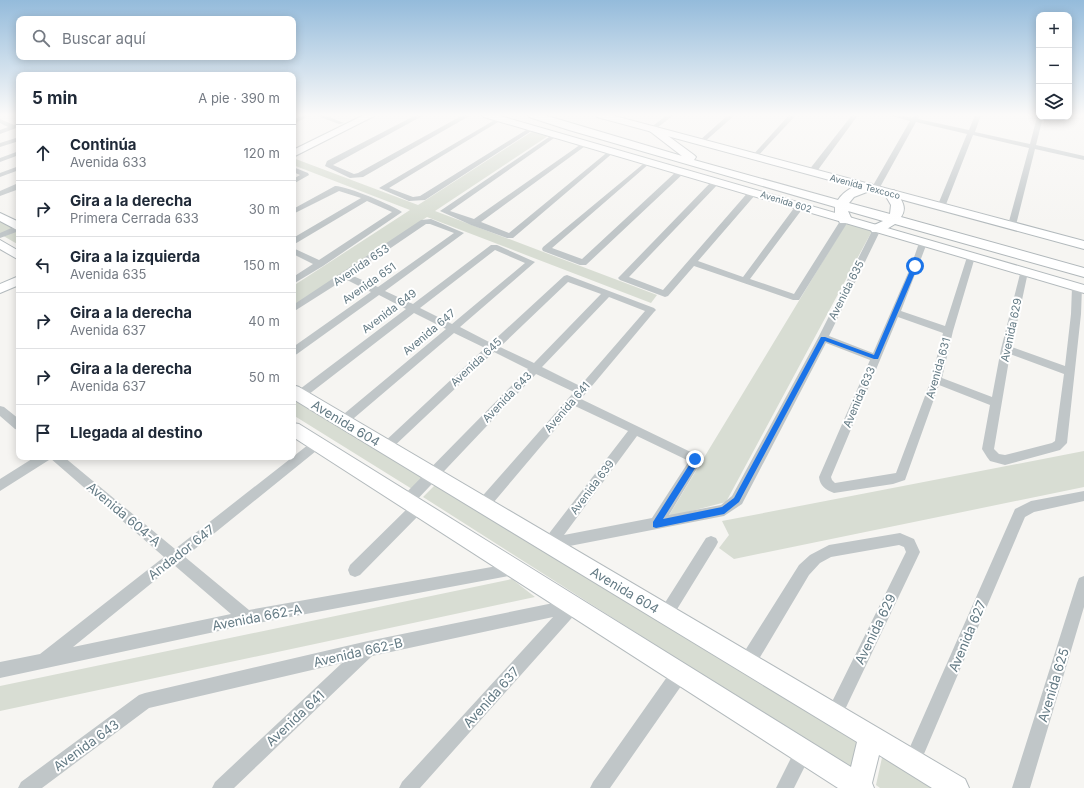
<!DOCTYPE html>
<html lang="es">
<head>
<meta charset="utf-8">
<style>
	body { margin:0; font-family:Inter,sans-serif; background:#f2f2f3; color:#1f2937 }
	.controls { position:absolute; right:12px; top:12px; display:grid; overflow:hidden; border-radius:8px; box-shadow:0 2px 10px #0003 }
	.controls button { width:36px; height:36px; display:grid; place-items:center; padding:0; border:0; border-bottom:1px solid #e0e1e3; background:#fff; color:#1f2937; font:20px sans-serif }
	.stop { position:absolute; width:12px; height:12px; margin:-9px; border:3px solid #1a73e8; border-radius:50%; background:#fff }
	.stop.end { background:#1a73e8; border-color:#fff; box-shadow:0 1px 4px #0008 }
	.list { margin:0; padding:0; list-style:none }
	h2 { display:flex; justify-content:space-between; align-items:center; height:52px; margin:0; padding:0 16px; font-size:17px }
	h2 small { font-size:13px; font-weight:400; color:#747a83 }
	.list li { display:grid; grid-template-columns:26px 1fr auto; gap:12px; align-items:center; box-sizing:border-box; height:56px; padding:0 16px; border-top:1px solid #e0e1e3 }
	.list b { display:block; font-size:15px; white-space:nowrap }
	.list p { margin:0; font-size:13px; white-space:nowrap; color:#747a83 }
	.list em { font-size:13px; font-style:normal; color:#747a83 }
	.icon { flex:none; width:22px; height:22px; fill:none; stroke:currentColor; stroke-width:2; stroke-linecap:round; stroke-linejoin:round }
	.map { position:relative; flex:none; width:1084px; height:788px; overflow:hidden }
	.search { position:absolute; background:#fff; box-shadow:0 2px 10px #0003; left:16px; top:16px; width:280px; height:44px; display:flex; align-items:center; gap:10px; box-sizing:border-box; padding:0 14px; border-radius:8px; color:#747a83; font-size:15px }
	.panel { position:absolute; background:#fff; box-shadow:0 2px 10px #0003; left:16px; top:72px; width:280px; height:388px; border-radius:8px }
	.map>svg:first-child { display:block }
	.green { fill:#d8ddd3 }
	.lines { fill:none; stroke-linecap:round; stroke-linejoin:round }
	.secondary-casing { stroke:#b3babd; stroke-width:2 }
	.primary-casing { stroke:#b1b8bb; stroke-width:2 }
	.street { fill:#c0c6c8; fill-rule:evenodd }
	.secondary { fill:#fff; fill-rule:evenodd }
	.primary { fill:#fff; fill-rule:evenodd }
	.route { fill:#1a73e8 }
	.labels { text-anchor:middle; stroke-width:4; stroke-linejoin:round; paint-order:stroke }
	.far-street-label { font-size:9px; fill:#637a84; stroke:#fff }
	.street-label { font-size:11px; fill:#637a84; stroke:#fff }
	.near-street-label { font-size:13px; fill:#637a84; stroke:#fff }
</style>
</head>
<body>
<div class="map">
<svg width="1084" height="788" viewBox="0 0 1084 788">
	<rect width="100%" height="100%" fill="#f6f5f2"/>
	<path class="green" d="M533,131L548,136L435,211L657,295L651,303L427,217L293,306V286L410,210L293,165V158L418,205Z
		M0,221L19,232V245L0,234Z
		M846,223L872,231L726,502L668,517Z
		M293,398L424,476L412,489L293,415Z
		M1084,451V487L734,559L719,548L729,535L722,521Z
		M436,484L861,739L853,771L423,497Z
		M512,579L535,597L0,711V686Z
		M883,753L942,788H880L876,785Z"/>
	<g class="lines">
		<defs>
			<path id="secondary" d="M364,115H376L293,157V150Z
				M482,115H497L1084,285V293L484,117Z
				M595,115H611L1084,241V249L597,117Z
				M0,213L19,222V231L0,221Z
				M0,240L19,251V260L0,249Z
				M19,276V285L0,293V284Z
				M293,385L299,387L965,779L969,788H932L879,755L872,783L874,788H838L293,437V423L299,424L851,767L857,742L293,399Z"/>
			<path id="primary" d="M528,115H544L682,156L647,129L648,127H656L694,155L696,157L694,160L838,200C844,190 861,181 872,184L874,187L872,190L854,197L849,203L890,214L891,205L884,193L886,190H894C901,199 908,207 901,217L1084,268V277L895,224L882,232H872L870,229L872,226L883,221L848,211L852,220L850,223H840L835,213V207L569,130L529,117Z"/>
		</defs>
		<use href="#secondary" class="secondary-casing"/>
		<use href="#primary" class="primary-casing"/>
		<path class="street" d="M303,115H311L293,124V120Z
			M315,115H324L344,123L339,124Z
			M416,115H424L333,165L354,174L358,173L463,115H471L363,177L350,178L325,166L327,161Z
			M667,115H674L654,130H650V128Z
			M728,115H735L703,143H699V141Z
			M789,115H796L756,158H752V156Z
			M852,115H858L815,174H809V170Z
			M888,115H900L912,118L914,115H920L918,119L969,130L975,115H981L975,132L1030,144L1037,117L1039,115V117H1043L1036,145L1084,156V160L1035,149L1016,225L1012,227L1008,225L1029,148L973,135L945,207L941,209L937,207L967,134L916,122L879,189L875,191L871,189L910,121Z
			M498,118L503,119L389,188L413,197L420,196L531,127L536,128L425,200L409,201L379,188Z
			M0,119L14,125L19,123V127L0,134V130L8,127L0,123Z
			M555,133L557,134V136L450,211L474,219L584,142H588V144L481,222L509,233L610,150H614V152L513,238H507L471,225L440,211Z
			M19,137V141L0,147V143Z
			M19,151V155L0,162V158Z
			M648,160L652,162L650,163L552,248L582,259L678,170H684L685,172L586,265H580L543,251L542,249L543,247Z
			M19,166V170L0,177V173Z
			M293,167L308,173L309,175L293,184V179L300,175L293,172Z
			M713,180H719L720,182L629,277L663,290L750,190H753L757,192L756,194L698,261L743,277L797,204H803V208L750,279L794,294L842,218H848L849,220L799,300H793L694,266L668,296L665,297L620,280L618,278L620,276Z
			M16,184H19V189L0,196V191Z
			M335,186C344,185 395,206 402,212L323,266L293,284V277L313,264L293,254V248L319,260L392,212L367,201L293,245V238L361,198L339,191L293,214V209Z
			M431,219L464,233L385,291L413,304L491,245H497L535,262L460,327L491,343L564,276L567,275L654,308L656,310L654,312L581,399L699,456L701,462L699,465L669,515L721,505L732,496L818,338L873,229L877,227L881,229L829,336L873,353L911,266L919,243L923,240L927,243L901,311L945,326L967,257L968,255H974L975,257L953,331L942,378L992,397L1001,349L1021,270L1024,269L1028,272L1012,347L1065,366L1071,314L1072,287L1077,284L1080,285L1082,287L1081,314L1067,443L1060,450L1005,465L990,461L987,457L982,449L990,405L939,385L905,480L893,484L834,493C826,490 820,486 819,477L870,360L826,343L742,504L724,516L549,550L544,548L542,544L544,540L628,431L575,406L488,509L483,511L478,509L477,505L478,501L574,392L536,374L412,505L407,506L402,505L401,501L402,497L528,369L494,352L390,450L386,452L382,450L380,447L382,444L485,348L454,333L347,424L343,425L339,424L337,421L339,418L446,329L414,313L304,398H296L294,395L296,392L406,309L379,295L297,354L293,356V347L371,292L345,279L293,312V305L421,220ZM426,224H430L454,233L378,287L351,275ZM495,250L525,263L452,324L420,308ZM568,282L601,294L534,363L500,347ZM609,297L645,311L580,386L542,367ZM898,317L943,333L931,380L896,473L835,483L832,480L831,477ZM1010,354L1064,374L1055,441L1052,443L1005,455L999,454L994,449ZM637,436L689,461L652,518L564,535Z
			M16,226H19V231L0,238V233Z
			M0,406L4,407L19,419V430L15,429L0,416Z
			M317,439L321,441L323,444L321,447L185,557L249,610L514,563L519,564L521,569L519,574L247,625L0,678V662L40,654L164,557L50,458L49,460L0,491V479L35,457H64L175,549L313,441ZM174,565L231,614L73,647Z
			M1084,491V501L1034,512L1025,517L918,768L912,771L906,768L903,762L906,756L1015,509L1031,501Z
			M417,502L422,504L423,508L422,512L360,575L355,577L350,575L348,570L350,565L412,504Z
			M900,533L914,539L920,552L840,720L834,722L828,720L826,714L906,552L904,547L899,545L831,557L820,563L809,575L753,669L747,671L741,669L739,663L741,657L799,565L810,555L829,545Z
			M711,536L716,538L718,542L716,546L671,619L666,621L661,619L659,614L661,609L706,538Z
			M1084,576V607L1030,788H1012L1077,583L1079,578Z
			M573,599L578,601L580,606L578,611L420,788H399L402,782L553,617L372,656L234,788H212L215,782L342,663L149,708L42,788H18L21,782L139,695L145,693L368,641Z
			M680,665L686,667L688,673L686,679L610,788H590L593,782L674,667Z
			M803,743L809,746L812,752L794,788H776L797,746Z"/>
		<use href="#secondary" class="secondary"/>
		<use href="#primary" class="primary"/>
	</g>
	<linearGradient id="sky" x2="0" y2="1"><stop stop-color="#94bbdb"/><stop offset="0.51" stop-color="#fbfaf9"/><stop offset="1" stop-color="#fbfaf9" stop-opacity="0"/></linearGradient>
	<rect width="1084" height="225" fill="url(#sky)"/>
	<path class="route" d="M915,264L918,266L878,359H874L825,341L739,502L724,514L656,528L653,527V522L691,462L693,457H698L699,462L663,519L722,507L734,498L821,337H825L874,355L912,266Z"/>
	<g class="labels">
		<g class="far-street-label">
			<text transform="translate(865 187) rotate(15)" y="3">Avenida Texcoco</text>
			<text transform="translate(786 202) rotate(17)" y="3">Avenida 602</text>
		</g>
		<g class="street-label">
			<text transform="translate(361 265) rotate(-34)" y="4">Avenida 653</text>
			<text transform="translate(369 283) rotate(-35)" y="4">Avenida 651</text>
			<text transform="translate(846 290) rotate(-63)" y="4">Avenida 635</text>
			<text transform="translate(389 311) rotate(-37)" y="4">Avenida 649</text>
			<text transform="translate(1011 330) rotate(-78)" y="4">Avenida 629</text>
			<text transform="translate(429 332) rotate(-40)" y="4">Avenida 647</text>
			<text transform="translate(476 362) rotate(-43)" y="4">Avenida 645</text>
			<text transform="translate(938 368) rotate(-74)" y="4">Avenida 631</text>
			<text transform="translate(507 397) rotate(-46)" y="4">Avenida 643</text>
			<text transform="translate(859 397) rotate(-67)" y="4">Avenida 633</text>
			<text transform="translate(567 407) rotate(-49)" y="4">Avenida 641</text>
			<text transform="translate(592 487) rotate(-53)" y="4">Avenida 639</text>
		</g>
		<g class="near-street-label">
			<text transform="translate(346 423) rotate(31)" y="5">Avenida 604</text>
			<text transform="translate(124 514) rotate(40)" y="5">Avenida 604-A</text>
			<text transform="translate(181 552) rotate(-38)" y="5">Andador 647</text>
			<text transform="translate(625 590) rotate(31)" y="5">Avenida 604</text>
			<text transform="translate(257 617) rotate(-11)" y="5">Avenida 662-A</text>
			<text transform="translate(875 629) rotate(-64)" y="5">Avenida 629</text>
			<text transform="translate(967 636) rotate(-67)" y="5">Avenida 627</text>
			<text transform="translate(358 652) rotate(-13)" y="5">Avenida 662-B</text>
			<text transform="translate(1053 685) rotate(-73)" y="5">Avenida 625</text>
			<text transform="translate(491 697) rotate(-48)" y="5">Avenida 637</text>
			<text transform="translate(295 718) rotate(-43)" y="5">Avenida 641</text>
			<text transform="translate(86 745) rotate(-36)" y="5">Avenida 643</text>
		</g>
	</g>
</svg>
<div class="controls">
<button>+</button>
<button>−</button>
<button><svg class="icon" aria-label="layers" viewBox="0 0 24 24"><path d="M12 4l9 5-9 5-9-5zM3 14l9 5 9-5"/></svg></button>
</div>
<div class="stop" style="left:915px;top:266px"></div>
<div class="stop end" style="left:695px;top:459px"></div>
<div class="search"><svg class="icon" aria-label="search" viewBox="0 0 24 24"><circle cx="10" cy="10" r="6"/><path d="M15 15l6 6"/></svg>Buscar aquí</div>
<section class="panel">
<h2>5 min<small>A pie · 390 m</small></h2>
<ul class="list">
<li><svg class="icon" aria-label="ahead" viewBox="0 0 24 24"><path d="M12 20V5M6 11l6-6 6 6"/></svg><div><b>Continúa</b><p>Avenida 633</p></div><em>120 m</em></li>
<li><svg class="icon" aria-label="right" viewBox="0 0 24 24"><path d="M7 20v-9h11M14 6l5 5-5 5"/></svg><div><b>Gira a la derecha</b><p>Primera Cerrada 633</p></div><em>30 m</em></li>
<li><svg class="icon" aria-label="left" viewBox="0 0 24 24"><path d="M17 20v-9H6M10 6l-5 5 5 5"/></svg><div><b>Gira a la izquierda</b><p>Avenida 635</p></div><em>150 m</em></li>
<li><svg class="icon" aria-label="right" viewBox="0 0 24 24"><path d="M7 20v-9h11M14 6l5 5-5 5"/></svg><div><b>Gira a la derecha</b><p>Avenida 637</p></div><em>40 m</em></li>
<li><svg class="icon" aria-label="right" viewBox="0 0 24 24"><path d="M7 20v-9h11M14 6l5 5-5 5"/></svg><div><b>Gira a la derecha</b><p>Avenida 637</p></div><em>50 m</em></li>
<li><svg class="icon" aria-label="arrive" viewBox="0 0 24 24"><path d="M6 21V4h12l-3 4 3 4H6"/></svg><div><b>Llegada al destino</b></div></li>
</ul>
</section>
</div>
</body>
</html>
